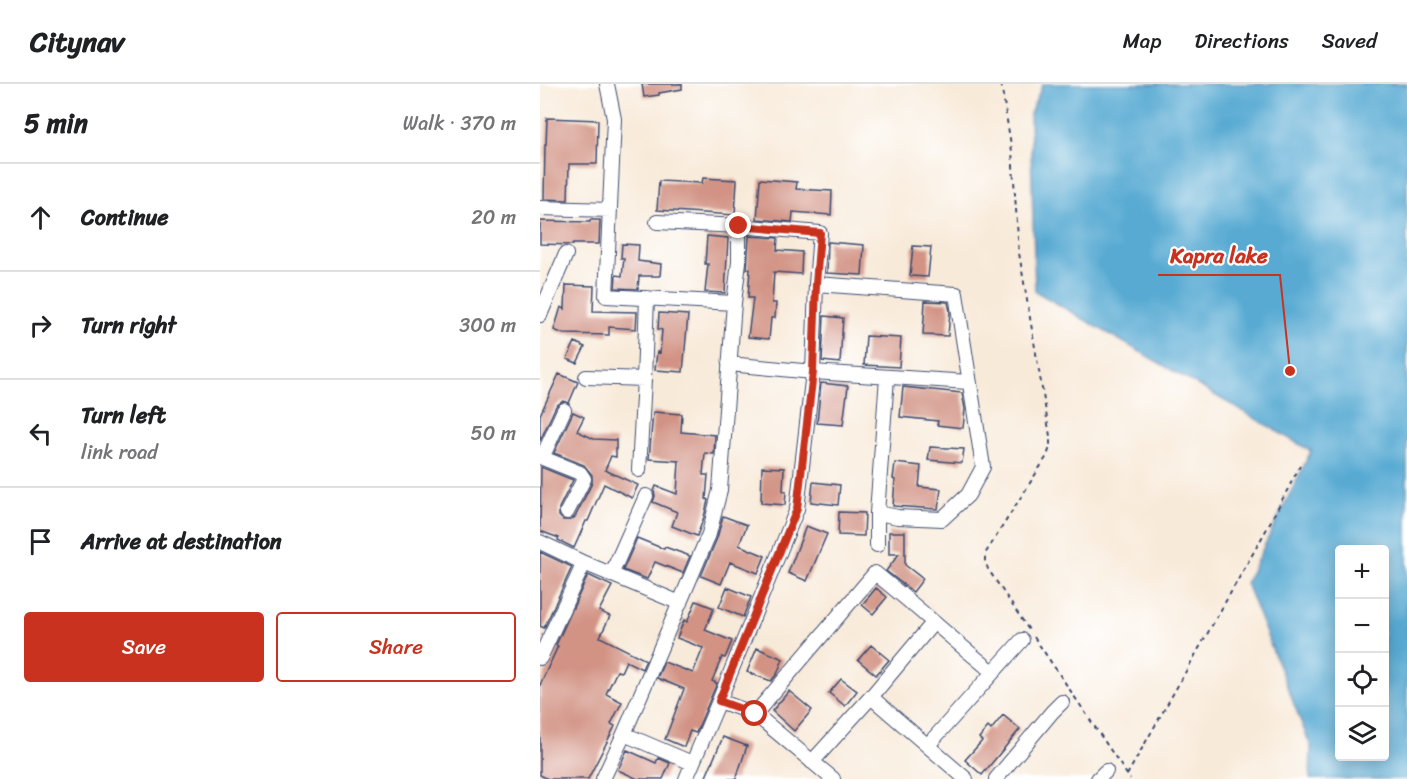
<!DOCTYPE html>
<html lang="en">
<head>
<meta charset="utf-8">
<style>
	body { margin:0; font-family:Sriracha,sans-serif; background:#f2f2f2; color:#202124 }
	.controls { position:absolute; right:18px; bottom:18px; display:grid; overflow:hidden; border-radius:6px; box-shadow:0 3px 15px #0003 }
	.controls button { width:54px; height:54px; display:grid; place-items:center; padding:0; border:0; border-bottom:2px solid #e0e0e0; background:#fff; color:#202124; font:30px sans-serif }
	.stop { position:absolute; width:18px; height:18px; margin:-14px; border:4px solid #c8321e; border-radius:50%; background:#fff }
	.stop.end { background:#c8321e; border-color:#fff; box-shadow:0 2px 6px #0008 }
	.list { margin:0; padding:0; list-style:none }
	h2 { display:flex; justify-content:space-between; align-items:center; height:78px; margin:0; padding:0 24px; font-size:26px }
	h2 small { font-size:20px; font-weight:400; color:#757577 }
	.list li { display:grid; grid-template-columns:39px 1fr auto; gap:18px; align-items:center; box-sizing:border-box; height:108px; padding:0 24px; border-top:2px solid #e0e0e0 }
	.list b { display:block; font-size:22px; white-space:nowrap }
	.list p { margin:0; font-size:20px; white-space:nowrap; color:#757577 }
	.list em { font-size:20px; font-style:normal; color:#757577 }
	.actions { display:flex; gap:12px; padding:18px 24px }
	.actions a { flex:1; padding:14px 0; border:2px solid #c8321e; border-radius:6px; text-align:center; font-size:21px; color:#c8321e }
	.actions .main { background:#c8321e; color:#fff }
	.icon { flex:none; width:33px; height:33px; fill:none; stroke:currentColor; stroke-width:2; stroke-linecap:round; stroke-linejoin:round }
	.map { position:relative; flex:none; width:867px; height:695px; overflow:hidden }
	header { display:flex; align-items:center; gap:36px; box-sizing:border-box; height:84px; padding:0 30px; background:#fff; border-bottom:2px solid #e0e0e0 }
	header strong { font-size:28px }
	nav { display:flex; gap:33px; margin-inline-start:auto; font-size:21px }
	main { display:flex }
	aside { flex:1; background:#fff }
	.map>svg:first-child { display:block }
	.water { fill:#58aad3; stroke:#3a6c98; stroke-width:1.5; fill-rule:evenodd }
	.building { fill:#d29384 }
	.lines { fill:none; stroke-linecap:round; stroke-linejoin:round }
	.minor-casing { stroke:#3c4b70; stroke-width:16 }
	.path { stroke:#3c4b70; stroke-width:2; stroke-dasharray:4.5 4.5; stroke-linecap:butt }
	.minor { stroke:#fff; stroke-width:14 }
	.route { stroke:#c8321e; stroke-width:8 }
	.leader { fill:none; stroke:#c8321e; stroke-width:2 }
	.callout-dot { fill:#c8321e; stroke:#fff; stroke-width:2 }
	.callout-label { font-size:21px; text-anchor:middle; font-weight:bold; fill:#c8321e; stroke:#fff; stroke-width:4.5; stroke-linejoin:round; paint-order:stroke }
</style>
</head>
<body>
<header>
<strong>Citynav</strong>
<nav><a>Map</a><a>Directions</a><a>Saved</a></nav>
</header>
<main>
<aside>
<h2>5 min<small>Walk · 370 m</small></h2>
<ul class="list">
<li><svg class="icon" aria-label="ahead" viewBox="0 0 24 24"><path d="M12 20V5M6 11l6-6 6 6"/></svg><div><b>Continue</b></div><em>20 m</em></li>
<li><svg class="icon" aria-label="right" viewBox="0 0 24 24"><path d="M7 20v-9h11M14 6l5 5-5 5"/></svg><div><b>Turn right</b></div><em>300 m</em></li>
<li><svg class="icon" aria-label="left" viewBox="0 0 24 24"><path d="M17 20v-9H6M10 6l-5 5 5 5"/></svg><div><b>Turn left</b><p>link road</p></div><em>50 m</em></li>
<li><svg class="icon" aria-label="arrive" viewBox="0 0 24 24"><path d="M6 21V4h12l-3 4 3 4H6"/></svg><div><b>Arrive at destination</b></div></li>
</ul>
<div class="actions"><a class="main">Save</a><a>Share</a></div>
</aside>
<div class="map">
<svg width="867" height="695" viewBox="0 0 867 695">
	<rect width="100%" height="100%" fill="#fff"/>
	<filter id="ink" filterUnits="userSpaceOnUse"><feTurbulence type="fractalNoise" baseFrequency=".0167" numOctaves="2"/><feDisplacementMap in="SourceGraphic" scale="12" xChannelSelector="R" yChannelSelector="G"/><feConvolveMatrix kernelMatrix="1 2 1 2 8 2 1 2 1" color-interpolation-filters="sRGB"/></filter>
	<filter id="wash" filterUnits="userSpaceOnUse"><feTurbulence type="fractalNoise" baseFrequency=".008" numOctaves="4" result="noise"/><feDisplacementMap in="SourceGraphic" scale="24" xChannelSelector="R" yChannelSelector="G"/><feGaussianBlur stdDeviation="1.35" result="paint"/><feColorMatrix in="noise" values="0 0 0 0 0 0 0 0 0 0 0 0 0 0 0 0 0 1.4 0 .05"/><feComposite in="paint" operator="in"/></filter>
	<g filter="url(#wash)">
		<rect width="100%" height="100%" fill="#f8ead9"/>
		<path class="water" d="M503,0H867V695H770L771,663L706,499L771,367L495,207L490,30ZM800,466H844V672H800Z"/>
		<g id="blocks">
			<path class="building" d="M102,0H142V5L119,9V11L104,13Z
				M7,34L58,36L57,80H29L28,116L4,115L5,61H6Z
				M163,94L197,96L195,131L117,126L119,97L162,99Z
				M220,95L257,98L256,105L292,107L291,131L253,128L252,138L217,135Z
				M50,136H60L59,160H33V161L0,160V137L50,138Z
				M167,152L188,154L185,209L165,208L168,180H165Z
				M209,152L238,154L237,166L262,168L261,190L234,188L232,219H236L235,234H231L229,255L208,253L213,214H208L210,185H207Z
				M288,158L324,161L322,191L287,189Z
				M82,160L99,161L98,177L121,180L120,192H99L98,205L75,204L76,191L82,192L84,174H81Z
				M373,162L391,163L388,193L370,192Z
				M26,201L54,202L53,227L97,228L96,245L69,243V251L24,250L14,246L21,223L25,225Z
				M385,217L408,218L410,227L408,252L383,251Z
				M119,229L148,231L143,288L115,286L117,268L120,269L122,246L118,245Z
				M284,232L303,234L300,279L282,277Z
				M326,252L361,254L359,283L324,281Z
				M35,258L45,263L37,279L27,275Z
				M19,290L38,298L29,319L23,317L16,322L0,357V331Z
				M281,299L308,302L303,341L277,339Z
				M363,303L422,309L425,325L423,344L397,341L398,337L360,333Z
				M33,328L44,333L37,347L54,355L76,356V373L71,372L65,386L98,401L92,414L64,400L48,437H46L34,464L18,456L19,454L0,447L1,383L33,396L19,424V432L23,436H31L35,433L52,399V391L44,381L14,369Z
				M113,328L142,330L141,348L175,351L174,370L165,369L163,391H168L166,415L168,416L164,433L157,452L132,442L137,428L113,418L115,412L114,407L116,402L137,410L139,377L109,375Z
				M390,363L424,365L422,379L388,376Z
				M355,379L381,382L379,403L401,405L398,425L353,422L355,396L353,395Z
				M222,383L244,384L243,407H246L245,421L221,419Z
				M273,398L300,401L298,421L271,418Z
				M299,428L325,429L324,452L298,451Z
				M183,432L207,441L199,461L225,472L218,489L190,478L181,500L161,492L177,454Z
				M266,442L287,450L267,497L248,489Z
				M349,448H365V481L383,495L373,508L346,487L359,470H349Z
				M97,454L124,465L125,463L150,472L143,489L115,478L107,495L83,486Z
				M0,468L32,483L4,544L0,542Z
				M48,491L72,502L59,527L70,532L60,553L106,576L102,585L86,577L81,588L77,587L66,610L82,618L71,640L75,642L48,695H8L0,691V601L18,562L16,561Z
				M187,503L211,513L203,533L179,523Z
				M336,504L347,513L333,530L322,521Z
				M156,517L174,524L165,546L192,557L185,574L182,573L172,597L177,599L156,649L150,647L144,663L125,655L144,605L117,594L124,578L153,589L163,564L137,554L144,536L147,538Z
				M331,561L349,576L336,591L318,576Z
				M217,564L243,575L237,590L231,597L207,588Z
				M301,595L317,607L305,622L289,609Z
				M249,607L272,626L254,647L232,627Z
				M463,631L480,645L442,691L425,676L442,657L439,654L448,643L451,646Z
				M183,653L207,662L196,695H165Z
				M87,666L116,679L118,674L130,679L123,695H98L78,686Z"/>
		</g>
	</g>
	<g filter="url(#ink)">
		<use href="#blocks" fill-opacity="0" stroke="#3c4b70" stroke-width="1.5"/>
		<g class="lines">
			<defs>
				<path id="minor" d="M67,0L74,35L66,212L194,219
					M0,124L70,126
					M117,138L199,142L280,149L276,200L273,288L257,425L179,617L146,695
					M276,200L416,210L443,383L428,411L402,435L358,433L337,429
					M0,231L26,170
					M189,280L273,288L429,298
					M46,293L104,295
					M0,373L40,389L44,395L27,428
					M2,374L24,326
					M99,386L104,295L107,214
					M0,458L44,479L140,519
					M337,461V429L347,293
					M71,491L106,412
					M0,574L44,479
					M331,613L426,695
					M179,617L215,630L293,695
					M215,630L335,489C375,521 413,556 453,588
					M84,650L152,679
					M388,661L482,556
					M272,678L331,613L393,539
					M63,695L84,650L169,450L180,406L194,219L199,178V142
					M456,695L512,628L522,618
					M558,695L566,687"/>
			</defs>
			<use href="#minor" class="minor-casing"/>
			<path class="path" d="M461,0L472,67L479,169L510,352V363L507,372L445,470V477L448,485L489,546
				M494,553L532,609L590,695
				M587,691L724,450L760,382"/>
			<use href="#minor" class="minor"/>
		</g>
	</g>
	<g class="lines" filter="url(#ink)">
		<path class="route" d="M199,142L280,149L276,200L273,288L257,425L179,617L215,630"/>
	</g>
	<path class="leader" d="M750 287L740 191H618"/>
	<circle class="callout-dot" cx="750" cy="287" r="6"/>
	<g class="callout-label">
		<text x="679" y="179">Kapra lake</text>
	</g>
</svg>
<div class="controls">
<button>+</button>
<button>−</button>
<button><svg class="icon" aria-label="locate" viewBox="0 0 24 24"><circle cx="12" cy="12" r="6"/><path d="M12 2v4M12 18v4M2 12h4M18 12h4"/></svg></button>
<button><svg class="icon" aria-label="layers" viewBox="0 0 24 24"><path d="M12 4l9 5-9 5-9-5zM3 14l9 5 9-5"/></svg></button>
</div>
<div class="stop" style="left:215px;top:630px"></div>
<div class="stop end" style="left:199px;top:142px"></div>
</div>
</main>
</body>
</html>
